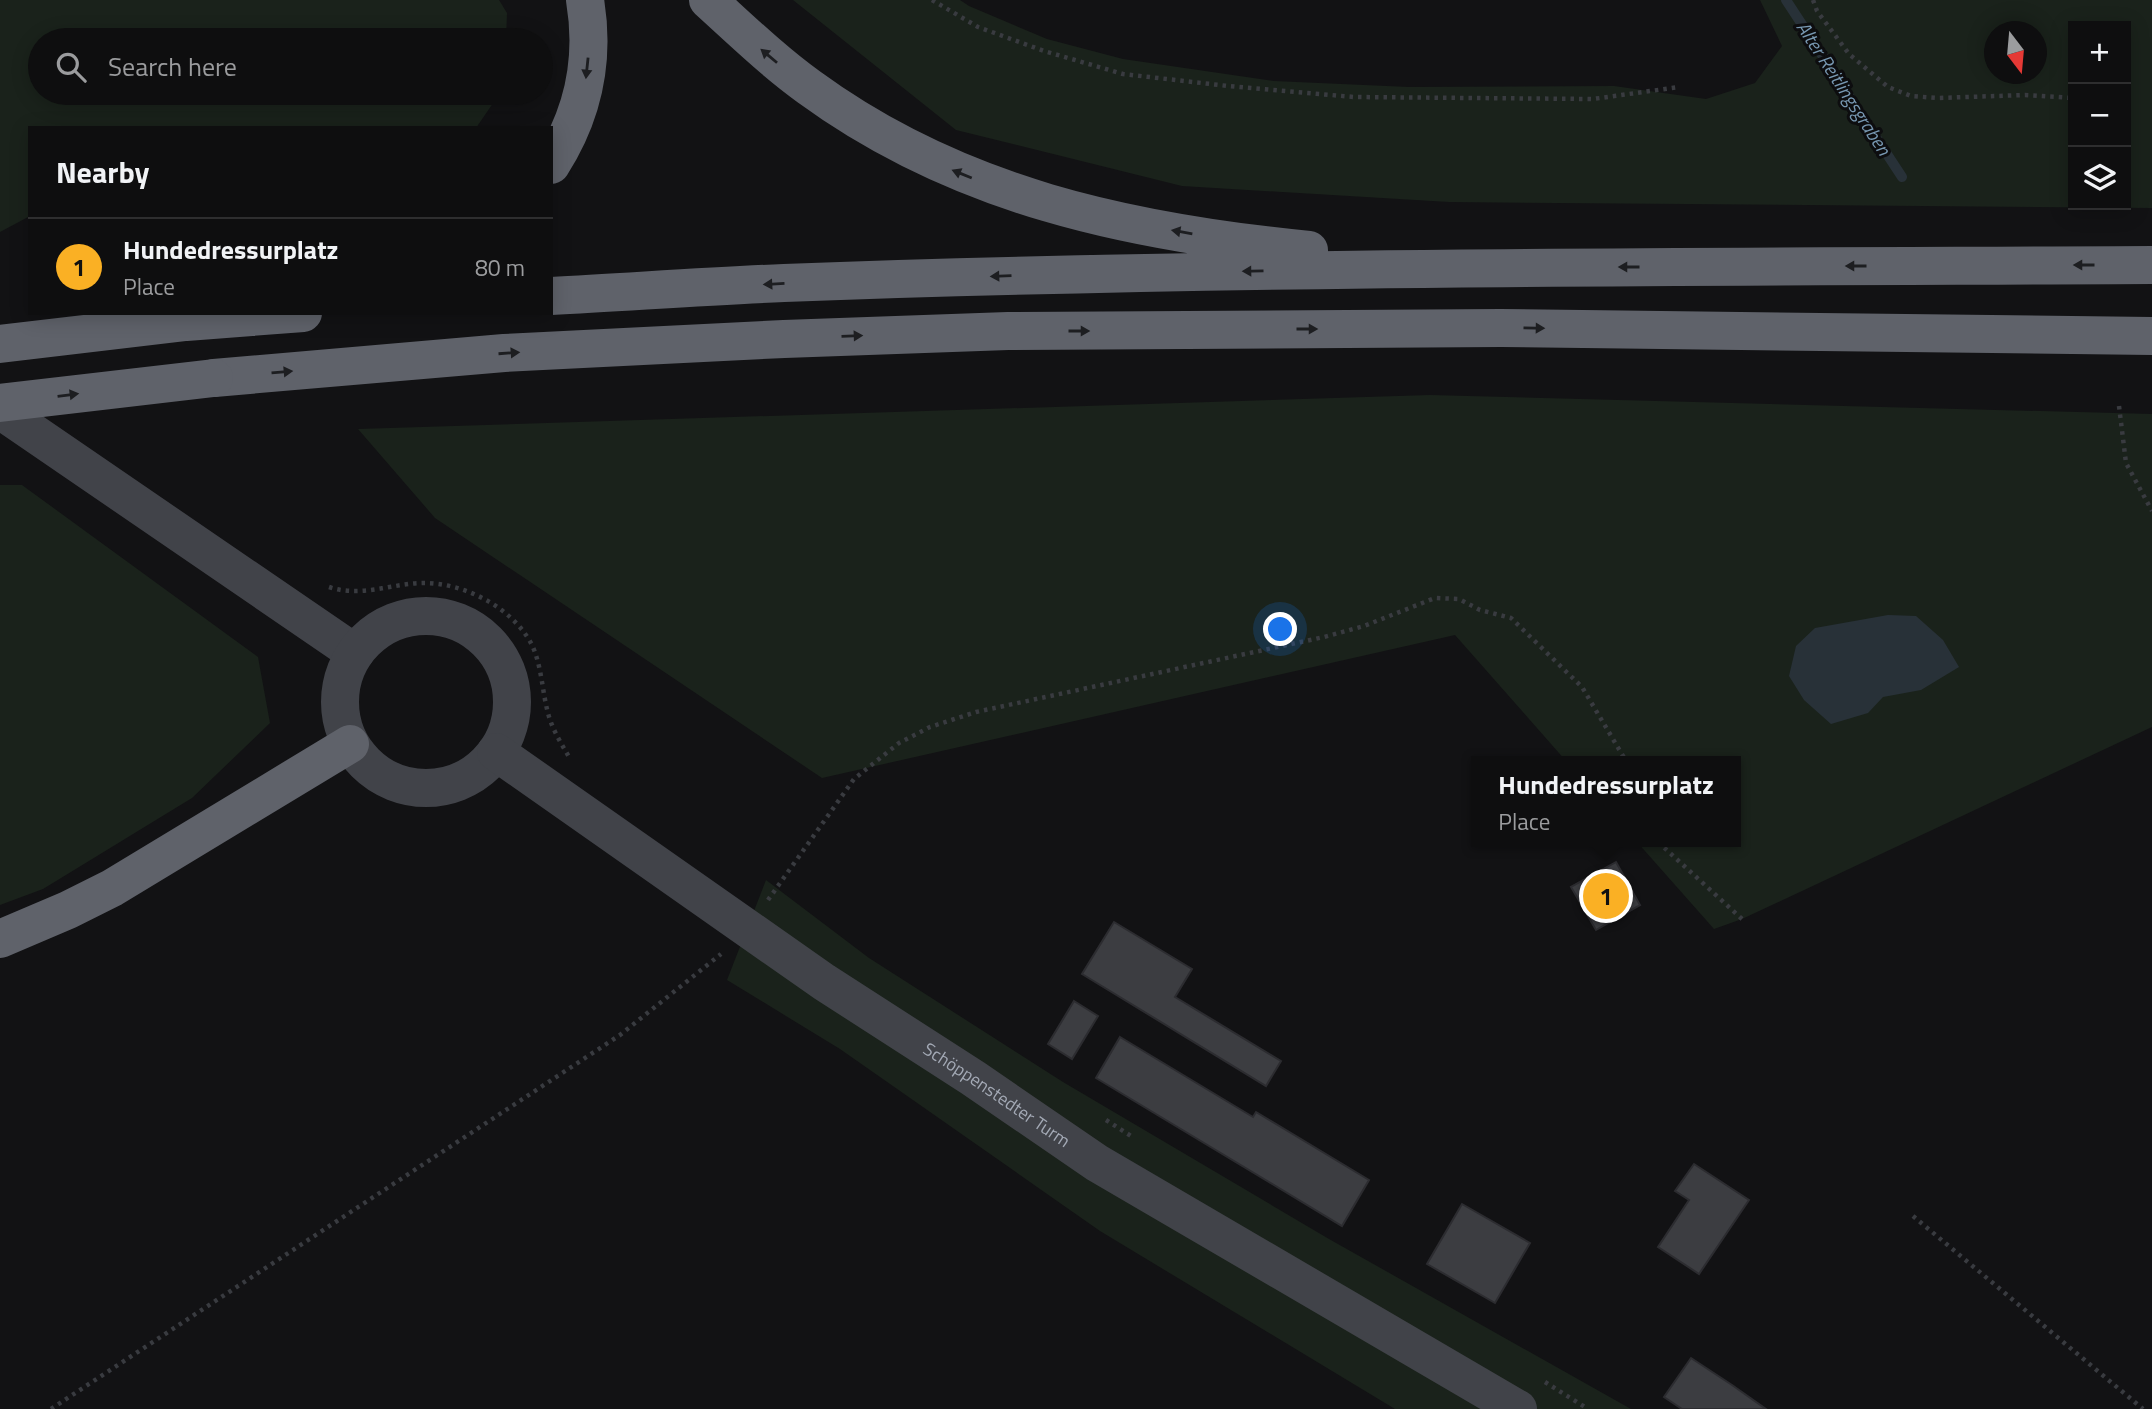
<!DOCTYPE html>
<html lang="en">
<head>
<meta charset="utf-8">
<style>
	body { margin:0; font-family:"Titillium Web",sans-serif; background:#171718; color:#f1f3f6 }
	.controls { position:absolute; right:21px; top:21px; display:grid; overflow:hidden; border-radius:0px; box-shadow:0 4px 18px #0003 }
	.controls button { width:63px; height:63px; display:grid; place-items:center; padding:0; border:0; border-bottom:2px solid #2e2e2f; background:#0e0e0f; color:#f1f3f6; font:35px sans-serif }
	.compass { position:absolute; left:1984px; top:21px; width:63px; height:63px; border-radius:50%; background:#0e0e0f; box-shadow:0 4px 18px #0003; rotate:164deg }
	.you { position:absolute; left:1281px; top:630px; width:24px; height:24px; margin:-18px; border:5px solid #fff; border-radius:50%; background:#1a73e8; box-shadow:0 0 0 10px #1a73e833 }
	.badge { display:grid; place-items:center; width:46px; height:46px; border-radius:50%; background:#fab024; color:#111; font-size:23px; font-weight:700 }
	.pin { position:absolute; translate:-50% -50%; border:4px solid #fff; box-shadow:0 2px 7px #0006 }
	.popup { position:absolute; left:1471px; top:756px; width:270px; height:91px; box-sizing:border-box; display:grid; place-content:center; border-radius:0px; background:#0e0e0f; filter:drop-shadow(0 2px 5px #0005); font-size:23px; white-space:nowrap; color:#9b9c9e }
	.popup b { font-size:26px; color:#f1f3f6 }
	.popup::after { content:''; position:absolute; left:50%; top:100%; margin-left:-14px; border:14px solid transparent; border-top-color:#0e0e0f }
	.list { margin:0; padding:0; list-style:none }
	h2 { display:flex; justify-content:space-between; align-items:center; height:91px; margin:0; padding:0 28px; font-size:30px }
	h2 small { font-size:23px; font-weight:400; color:#9b9c9e }
	.list li { display:grid; grid-template-columns:46px 1fr auto; gap:21px; align-items:center; box-sizing:border-box; height:98px; padding:0 28px; border-top:2px solid #2e2e2f }
	.list b { display:block; font-size:26px; white-space:nowrap }
	.list p { margin:0; font-size:23px; white-space:nowrap; color:#9b9c9e }
	.list em { font-size:23px; font-style:normal; color:#9b9c9e }
	.icon { flex:none; width:38px; height:38px; fill:none; stroke:currentColor; stroke-width:2; stroke-linecap:round; stroke-linejoin:round }
	.map { position:relative; flex:none; width:2152px; height:1409px; overflow:hidden }
	.search { position:absolute; background:#0e0e0f; box-shadow:0 4px 18px #0003; left:28px; top:28px; width:525px; height:77px; display:flex; align-items:center; gap:18px; box-sizing:border-box; padding:0 24px; border-radius:38px; color:#9b9c9e; font-size:26px }
	.panel { position:absolute; background:#0e0e0f; box-shadow:0 4px 18px #0003; left:28px; top:126px; width:525px; height:189px; border-radius:0px }
	.map>svg:first-child { display:block }
	.green { fill:#1a221b; fill-rule:evenodd }
	.water { fill:#283138 }
	.lines { fill:none; stroke-linecap:round; stroke-linejoin:round }
	.stream { stroke:#283138; stroke-width:10 }
	.building { fill:#3c3d41; stroke:#2c2c30; stroke-width:2 }
	.path { stroke:#393b40; stroke-width:4.5; stroke-dasharray:3.5 5; stroke-linecap:butt }
	.secondary { stroke:#414349; stroke-width:38 }
	.highway { stroke:#5f626a; stroke-width:38 }
	.highway-bridge { stroke:#5f626a; stroke-width:38 }
	.oneway { fill:#1d1e21 }
	.labels { text-anchor:middle; stroke-width:6; stroke-linejoin:round; paint-order:stroke }
	.street-label { font-size:18px; fill:#a3a9b5; stroke:#0d0d0f }
	.water-label { font-size:19px; font-style:italic; fill:#7898b2; stroke:#0d0d0f }
</style>
</head>
<body>
<div class="map">
<svg width="2152" height="1409" viewBox="0 0 2152 1409">
	<rect width="100%" height="100%" fill="#121214"/>
	<path class="green" d="M0,0H499L507,13L506,40H40V93H500L476,128H30V216L0,232Z
		M793,0H960L969,6L1047,39L1123,59L1274,81L1409,87L1614,86L1706,99L1755,83L1782,46L1760,0H2152V208L1449,202L1182,186L956,130ZM2126,26V205H2073V26ZM1994,32H2036V74H1994Z
		M1430,395L2152,414V727L1742,919L1714,929L1637,842H1736V761H1566L1455,635L822,778L435,518L358,429Z
		M0,485H22L258,657L270,723L192,798L43,889L0,905Z
		M766,880L869,958L1063,1082L1329,1239L1631,1409H1395L1100,1231L840,1049L727,980Z"/>
	<path class="water" d="M1888,615L1916,616L1943,640L1959,667L1921,690L1883,697L1868,713L1831,724L1804,700L1789,676L1796,646L1815,628Z"/>
	<g class="lines">
		<path class="stream" d="M1786,0L1902,177"/>
	</g>
	<path class="building" d="M1616,862L1640,905L1596,930L1571,887Z
		M1114,922L1192,969L1175,997L1281,1061L1266,1086L1082,974Z
		M1074,1001L1098,1016L1072,1059L1048,1044Z
		M1120,1037L1253,1117L1256,1112L1369,1180L1342,1226L1096,1078Z
		M1694,1164L1749,1200L1699,1274L1658,1247L1689,1200L1675,1191Z
		M1462,1204L1530,1243L1495,1303L1427,1264Z
		M1691,1358L1732,1385L1766,1409H1682L1664,1397Z"/>
	<g class="lines">
		<path class="path" d="M932,0L978,27L1044,51L1123,74L1228,86L1354,97L1593,99L1679,87
			M1813,0L1817,11L1849,54L1888,87L1911,96L1938,98L2025,95L2073,98
			M2119,406L2126,463L2152,511
			M329,587C361,598 393,583 424,583C465,583 513,608 532,645C542,667 542,691 548,713C552,729 561,743 569,757
			M1658,842L1742,919
			M768,900L854,779L899,743L930,727L976,712L1324,637L1364,626L1435,598L1459,599L1480,610L1511,618L1582,687L1626,761
			M1106,1120L1131,1136
			M1913,1216L2143,1409
			M1545,1382L1588,1409
			M51,1409L620,1035L721,954"/>
		<g class="secondary">
			<path d="M0,410L355,653"/>
			<circle cx="426" cy="702" r="86"/>
			<path id="s1" d="M496,752L824,982L973,1078L1097,1163L1518,1409"/>
		</g>
		<path class="highway" d="M708,0C741,30 773,61 809,87C958,196 1129,232 1309,250
			M551,165C583,115 595,59 585,0
			M551,296C629,292 707,286 784,283C1240,266 1696,267 2152,265
			M0,344L186,322L303,313
			M214,378L504,353L784,339L1008,331L1501,328L2152,336
			M0,939L68,910L112,888L350,744"/>
		<path class="highway-bridge" d="M0,403L214,378"/>
	</g>
	<defs><path id="oneway-solid" d="M-6-.8H1V-3.2L6.5 0L1 3.2V.8H-6Z" transform="scale(1.75)"/></defs>
	<g class="oneway">
		<use href="#oneway-solid" transform="translate(769 56) rotate(-140)"/>
		<use href="#oneway-solid" transform="translate(587 68) rotate(96)"/>
		<use href="#oneway-solid" transform="translate(962 174) rotate(-158)"/>
		<use href="#oneway-solid" transform="translate(1182 232) rotate(-170)"/>
		<use href="#oneway-solid" transform="translate(2084 265) rotate(180)"/>
		<use href="#oneway-solid" transform="translate(1856 266) rotate(180)"/>
		<use href="#oneway-solid" transform="translate(1629 267) rotate(180)"/>
		<use href="#oneway-solid" transform="translate(1253 271) rotate(179)"/>
		<use href="#oneway-solid" transform="translate(1001 276) rotate(178)"/>
		<use href="#oneway-solid" transform="translate(774 284) rotate(177)"/>
		<use href="#oneway-solid" transform="translate(1534 328) rotate(1)"/>
		<use href="#oneway-solid" transform="translate(1307 329)"/>
		<use href="#oneway-solid" transform="translate(1079 331)"/>
		<use href="#oneway-solid" transform="translate(852 336) rotate(-2)"/>
		<use href="#oneway-solid" transform="translate(509 353) rotate(-4)"/>
		<use href="#oneway-solid" transform="translate(282 372) rotate(-5)"/>
		<use href="#oneway-solid" transform="translate(68 395) rotate(-7)"/>
	</g>
	<g class="labels">
		<g class="street-label">
			<text dy="6" stroke="none"><textPath href="#s1" startOffset="607">Schöppenstedter Turm</textPath></text>
		</g>
		<g class="water-label">
			<text transform="translate(1844 88) rotate(57)" y="7">Alter Reitlingsgraben</text>
		</g>
	</g>
</svg>
<div class="controls">
<button>+</button>
<button>−</button>
<button><svg class="icon" aria-label="layers" viewBox="0 0 24 24"><path d="M12 4l9 5-9 5-9-5zM3 14l9 5 9-5"/></svg></button>
</div>
<svg class="compass" viewBox="-18 -18 36 36"><path d="M0-13l5 13h-10z" fill="#e53935"/><path d="M0 13l5-13h-10z" fill="#9b9c9e"/></svg>
<div class="you"></div>
<div class="pin badge" style="left:1606px;top:896px">1</div>
<div class="popup"><b>Hundedressurplatz</b>Place</div>
<div class="search"><svg class="icon" aria-label="search" viewBox="0 0 24 24"><circle cx="10" cy="10" r="6"/><path d="M15 15l6 6"/></svg>Search here</div>
<section class="panel">
<h2>Nearby<small></small></h2>
<ul class="list">
<li><span class="badge">1</span><div><b>Hundedressurplatz</b><p>Place</p></div><em>80 m</em></li>
</ul>
</section>
</div>
</body>
</html>
